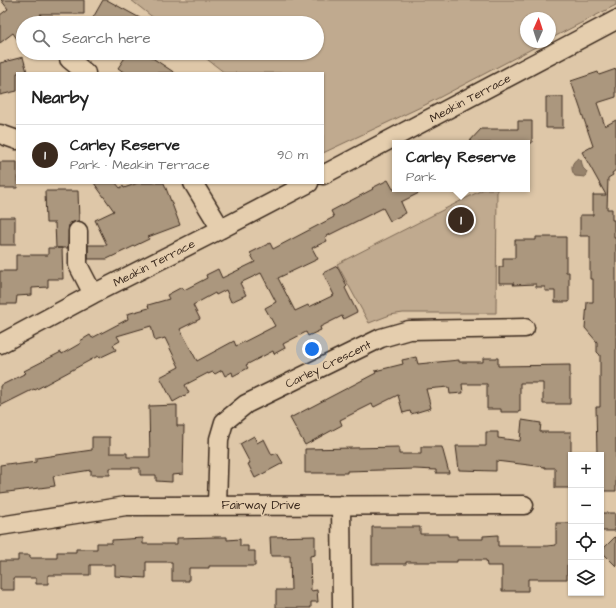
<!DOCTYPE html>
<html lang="en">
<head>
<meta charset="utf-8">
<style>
	body { margin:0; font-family:"Architects Daughter",sans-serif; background:#f6f6f6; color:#222 }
	.controls { position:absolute; right:12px; bottom:12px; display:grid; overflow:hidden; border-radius:0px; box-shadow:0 1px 3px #0004 }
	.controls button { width:36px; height:36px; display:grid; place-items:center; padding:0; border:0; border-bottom:1px solid #e0e0e0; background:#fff; color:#222; font:20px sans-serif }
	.compass { position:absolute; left:520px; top:12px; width:36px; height:36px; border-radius:50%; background:#fff; box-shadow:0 1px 3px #0004; rotate:3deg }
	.you { position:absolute; left:312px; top:349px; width:14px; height:14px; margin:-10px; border:3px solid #fff; border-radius:50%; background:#1a73e8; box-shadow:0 0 0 6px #1a73e833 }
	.badge { display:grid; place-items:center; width:26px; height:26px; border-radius:50%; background:#3b2a1e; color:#fff; font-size:13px; font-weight:700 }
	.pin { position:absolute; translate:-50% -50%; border:2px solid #fff; box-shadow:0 1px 4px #0006 }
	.popup { position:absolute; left:392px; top:140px; width:138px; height:52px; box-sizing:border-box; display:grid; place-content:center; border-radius:0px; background:#fff; filter:drop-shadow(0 1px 3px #0005); font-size:13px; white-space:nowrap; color:#767676 }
	.popup b { font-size:15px; color:#222 }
	.popup::after { content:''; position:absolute; left:50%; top:100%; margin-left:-8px; border:8px solid transparent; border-top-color:#fff }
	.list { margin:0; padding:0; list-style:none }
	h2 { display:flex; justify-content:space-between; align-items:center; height:52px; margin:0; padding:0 16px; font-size:17px }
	h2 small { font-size:13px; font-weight:400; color:#767676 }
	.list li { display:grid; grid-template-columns:26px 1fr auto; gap:12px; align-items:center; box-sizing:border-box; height:60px; padding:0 16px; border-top:1px solid #e0e0e0 }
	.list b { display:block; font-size:15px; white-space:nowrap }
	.list p { margin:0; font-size:13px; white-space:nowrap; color:#767676 }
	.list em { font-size:13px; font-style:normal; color:#767676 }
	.icon { flex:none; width:22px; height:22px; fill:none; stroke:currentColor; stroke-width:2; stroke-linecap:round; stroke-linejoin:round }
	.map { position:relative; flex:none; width:616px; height:608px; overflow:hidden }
	.search { position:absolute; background:#fff; box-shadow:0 1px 3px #0004; left:16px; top:16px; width:308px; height:44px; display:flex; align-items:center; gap:10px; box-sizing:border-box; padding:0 14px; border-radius:22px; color:#767676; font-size:15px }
	.panel { position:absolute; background:#fff; box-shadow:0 1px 3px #0004; left:16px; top:72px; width:308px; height:112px; border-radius:0px }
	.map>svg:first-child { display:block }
	.green { fill:#c0aa8f; stroke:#7e6a56 }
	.water { fill:#97836c; stroke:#725f4d }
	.building { fill:#ab977e; stroke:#3b2a1e; fill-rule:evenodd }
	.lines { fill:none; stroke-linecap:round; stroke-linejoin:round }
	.minor-casing { stroke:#3b2a1e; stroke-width:21 }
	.minor { stroke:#e5ceae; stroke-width:18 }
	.labels { text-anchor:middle; stroke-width:3; stroke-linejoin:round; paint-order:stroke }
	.street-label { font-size:12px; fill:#3b2a1e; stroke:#e5ceae }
</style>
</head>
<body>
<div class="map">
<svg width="616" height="608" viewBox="0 0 616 608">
	<rect width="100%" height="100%" fill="#dec7a8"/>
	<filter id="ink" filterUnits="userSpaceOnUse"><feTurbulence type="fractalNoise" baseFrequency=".025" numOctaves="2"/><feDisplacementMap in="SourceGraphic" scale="8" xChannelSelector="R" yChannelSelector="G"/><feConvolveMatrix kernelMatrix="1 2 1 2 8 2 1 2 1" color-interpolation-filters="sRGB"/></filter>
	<g filter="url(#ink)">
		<path class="green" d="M131,0H616V5L550,39V18H526V42H545L425,105L323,153V73H225L199,53H317V23H160Z
			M484,189H497L496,313H403L390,315L369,323L337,264Z"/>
		<path class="water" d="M578,158L581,160L583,168L587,172L585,177L575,176C570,169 571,163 578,158Z"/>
		<path class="building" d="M1,0H84V14H40L47,23H23V48L13,33L0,43V15L8,9Z
			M103,0H107L149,23H90Z
			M128,53H145L175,73H125L118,68Z
			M23,57L27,72L17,73V91L0,95V63Z
			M616,69V97L597,103L605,126L616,120V170L612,173L613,175L608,178L607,209H612V220H614V238H616V491H601V455H597L596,407H600V355L597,352V342L585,328L587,302H593V279H590V236H580V215H593V195H606L582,152L593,146L571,81L598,72L599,75Z
			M546,97H563V128H546Z
			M518,121H532V143H468L481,129H518Z
			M0,162H17V188H0Z
			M388,180L393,189H427L401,202L406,213L390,221L383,208L325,237L327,241L312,248L318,259L278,278L295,311L308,305L309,307L334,295L323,273L337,266L347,286L345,288L357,312L343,319L342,316L320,327L321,330L308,336L306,332L283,344L285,348L274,354L273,351L246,365L248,368L233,376L232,372L225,376L222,370L215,374L213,372L208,374V373L185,385L189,393L173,402L160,377L179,367L165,338L155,341L151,326L117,336L120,341L113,345L116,350L99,358L98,356L35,390L34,389L0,406V386L26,373L24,371L61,352L62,354L81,343L80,341L90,335L92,338L128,319L127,314L149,308L148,305L169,299L167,295L182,287L184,290L207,278L206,275L218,269L222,278L255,262L250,253L270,243L273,249L334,217L331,211L373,189L372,188ZM261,273L276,302L265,308L275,326L236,346L234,341L197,361L180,329L200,319L193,305L215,293L216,295L226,290L231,302L246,295L240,283Z
			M94,183H116L120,188L123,186L124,188L138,183H164L180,225L148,237L149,239L107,259H88V245H107L95,220L114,211Z
			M45,191H78L79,221L69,223L68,248H57H62L63,279H48V287L32,288V295L17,296L16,304H0V271H16V255H48V248H56L55,223H46Z
			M0,217H15V245H0Z
			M536,237H566V272H569V302H555V291H545V287H536V284L513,285L514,283H499V267H503V258H515V240H536Z
			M416,357L418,364L459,360V362H483V358H498V366L570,365V404H543V383H520V412H501V409H487V384H462L463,393L450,394L449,387L426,389L431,408L411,414L410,411L403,413L398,395L374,407L372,404L340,420L342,425L305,445L290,418L376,373L375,371L403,364L402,360Z
			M177,405V426H184L183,474L172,475V482L156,481V475H140V468H110V475H91V470L53,476L55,486L0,493V465L14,463V465L36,462V458L92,450V437H110V453H127V457H150L149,406Z
			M522,420L541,423L540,432H571V488H555V468H545V467L496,461V471L459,470L456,446H486V432H498V438L520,441Z
			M254,436L257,443L264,439L272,455L277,453L283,463L255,478L248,464L250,463L240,444Z
			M399,447V454H421V447H442L449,473H436V470L415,469L347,471V473H305V449Z
			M601,513H615V531H601Z
			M556,523H571V565H567V579H528V591H502V566H487L486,560H457V562H406V564H372V527H420V534H448V536H457V539H483V536L498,535V546H547L556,545Z
			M315,536V555L310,556L311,591L317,590L318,602H311V608H276V590H291L290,556H271L270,537Z
			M616,536V566L601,551Z
			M216,537H227V540L240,539V546H248V551H255V566H209V568H189V581H172V562H146V578L115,576V565H90V575H48V584H36V578H14V590H0V561H18V555H30V558H57V552H76V549H97V543H112V540L143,538V544H177V538Z"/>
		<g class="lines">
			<defs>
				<path id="minor" d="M69,59L86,73
					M0,134L17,140
					M323,175L616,20
					M193,183L221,229
					M78,231V265L93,294
					M0,344L93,294L221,229L309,183
					M217,505L219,439L224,422L246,404L381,338L409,330L525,328
					M341,505L342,608
					M0,526L126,506L524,505"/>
			</defs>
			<use href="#minor" class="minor-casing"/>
			<use href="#minor" class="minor"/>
		</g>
	</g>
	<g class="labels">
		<g class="street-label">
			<text transform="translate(470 98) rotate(-28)" y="4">Meakin Terrace</text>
			<text transform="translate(154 263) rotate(-27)" y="4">Meakin Terrace</text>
			<text transform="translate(328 364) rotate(-26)" y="4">Carley Crescent</text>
			<text x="261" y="509">Fairway Drive</text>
		</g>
	</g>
</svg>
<div class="controls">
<button>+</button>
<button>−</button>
<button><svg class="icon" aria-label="locate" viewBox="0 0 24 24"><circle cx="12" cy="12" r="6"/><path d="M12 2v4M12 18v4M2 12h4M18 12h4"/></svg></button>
<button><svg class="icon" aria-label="layers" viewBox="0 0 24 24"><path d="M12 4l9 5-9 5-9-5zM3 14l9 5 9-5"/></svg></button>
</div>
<svg class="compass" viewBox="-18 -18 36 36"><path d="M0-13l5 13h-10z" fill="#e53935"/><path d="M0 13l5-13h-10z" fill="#767676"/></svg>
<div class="you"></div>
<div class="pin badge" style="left:461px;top:220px">1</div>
<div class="popup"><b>Carley Reserve</b>Park</div>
<div class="search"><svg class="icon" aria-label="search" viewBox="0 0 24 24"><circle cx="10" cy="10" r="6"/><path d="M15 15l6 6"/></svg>Search here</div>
<section class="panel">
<h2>Nearby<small></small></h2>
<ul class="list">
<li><span class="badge">1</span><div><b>Carley Reserve</b><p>Park · Meakin Terrace</p></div><em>90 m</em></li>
</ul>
</section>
</div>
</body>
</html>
